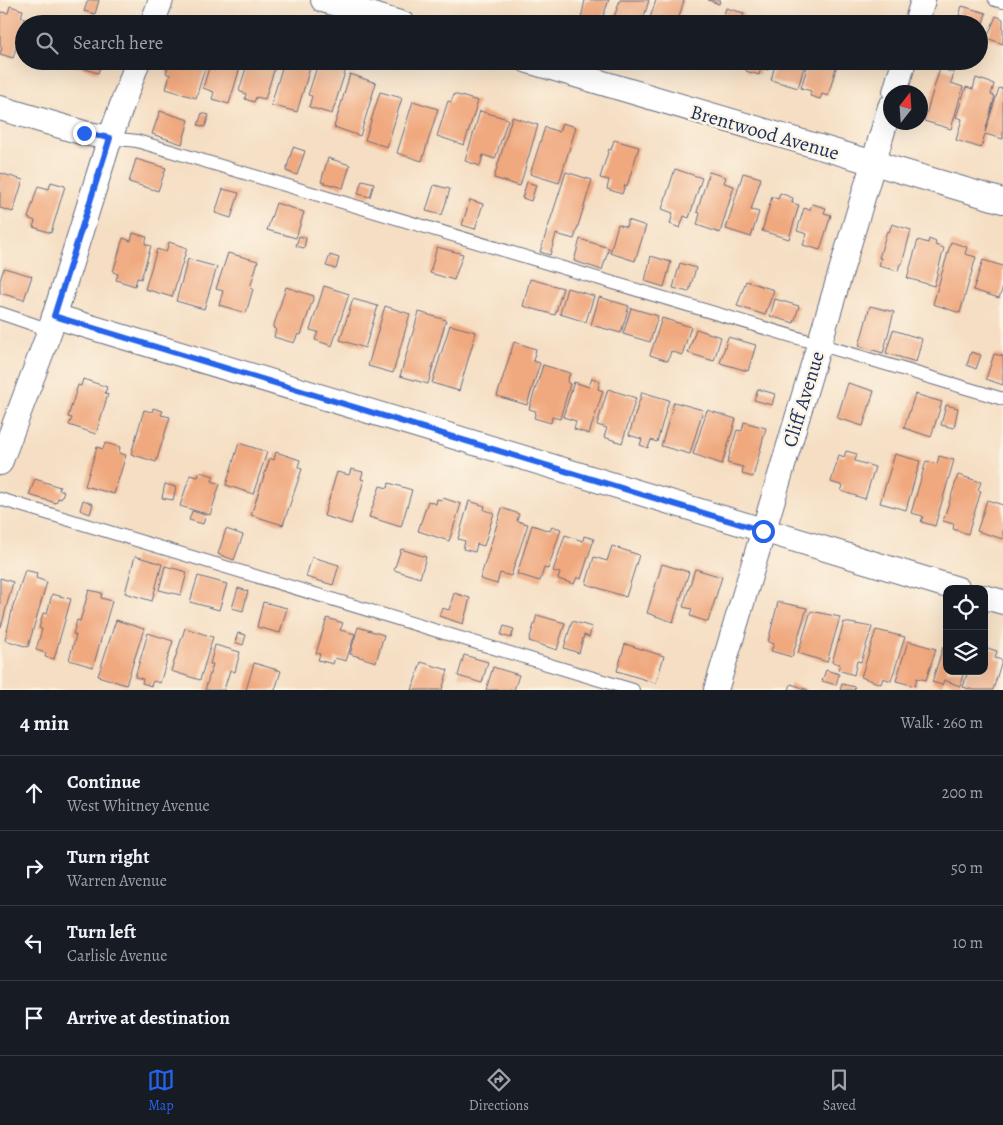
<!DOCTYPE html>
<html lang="en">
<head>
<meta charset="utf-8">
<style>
	body { margin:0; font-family:Alegreya,serif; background:#20242c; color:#f1f3f6 }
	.controls { position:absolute; right:15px; bottom:15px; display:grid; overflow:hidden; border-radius:10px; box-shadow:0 5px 20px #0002 }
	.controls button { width:45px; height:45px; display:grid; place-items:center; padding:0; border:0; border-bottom:1px solid #363941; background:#171b24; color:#f1f3f6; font:25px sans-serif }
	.compass { position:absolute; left:883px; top:85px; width:45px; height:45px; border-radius:50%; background:#171b24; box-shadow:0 5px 20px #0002; rotate:17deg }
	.stop { position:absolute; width:15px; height:15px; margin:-11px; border:4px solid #2563eb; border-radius:50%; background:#fff }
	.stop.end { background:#2563eb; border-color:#fff; box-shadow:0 1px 5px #0008 }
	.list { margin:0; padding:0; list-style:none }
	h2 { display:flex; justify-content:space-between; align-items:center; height:65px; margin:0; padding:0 20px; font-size:21px }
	h2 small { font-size:16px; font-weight:400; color:#9ea1a6 }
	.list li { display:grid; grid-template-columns:32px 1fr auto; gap:15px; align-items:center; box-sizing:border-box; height:75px; padding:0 20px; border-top:1px solid #363941 }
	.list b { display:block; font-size:19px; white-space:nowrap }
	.list p { margin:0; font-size:16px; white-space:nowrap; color:#9ea1a6 }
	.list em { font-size:16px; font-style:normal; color:#9ea1a6 }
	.icon { flex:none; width:28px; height:28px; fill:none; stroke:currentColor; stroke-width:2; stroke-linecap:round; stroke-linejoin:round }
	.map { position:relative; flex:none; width:1003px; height:690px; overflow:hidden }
	.search { position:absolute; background:#171b24; box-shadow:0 5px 20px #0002; left:15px; right:15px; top:15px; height:55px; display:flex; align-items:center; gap:12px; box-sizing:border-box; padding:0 18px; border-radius:28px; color:#9ea1a6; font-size:19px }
	.sheet { height:365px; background:#171b24 }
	nav { display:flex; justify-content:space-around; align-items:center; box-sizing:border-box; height:70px; border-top:1px solid #363941; background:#171b24; font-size:14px; color:#9ea1a6 }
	nav a { display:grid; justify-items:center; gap:2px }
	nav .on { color:#2563eb }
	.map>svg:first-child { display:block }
	.building { fill:#f0a87e }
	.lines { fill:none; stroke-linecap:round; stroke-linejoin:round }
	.service-casing { stroke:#676c81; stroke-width:14 }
	.minor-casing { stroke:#676c81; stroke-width:26 }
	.service { stroke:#fff; stroke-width:12 }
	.minor { stroke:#fff; stroke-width:24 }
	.route { stroke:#2563eb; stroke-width:6 }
	.labels { text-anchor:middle; stroke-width:5; stroke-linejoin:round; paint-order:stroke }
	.street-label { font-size:20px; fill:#1b2f5e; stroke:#fcf5e5 }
</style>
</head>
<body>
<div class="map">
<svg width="1003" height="690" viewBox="0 0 1003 690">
	<rect width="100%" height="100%" fill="#fcf5e5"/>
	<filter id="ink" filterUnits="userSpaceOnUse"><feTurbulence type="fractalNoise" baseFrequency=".02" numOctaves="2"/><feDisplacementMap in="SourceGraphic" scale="10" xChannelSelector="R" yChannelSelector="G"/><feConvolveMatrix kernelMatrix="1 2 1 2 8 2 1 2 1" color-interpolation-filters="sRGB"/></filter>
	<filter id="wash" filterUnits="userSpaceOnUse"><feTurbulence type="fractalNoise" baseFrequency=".0096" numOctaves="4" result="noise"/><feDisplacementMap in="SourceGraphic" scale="20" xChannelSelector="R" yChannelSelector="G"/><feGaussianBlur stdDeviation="1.12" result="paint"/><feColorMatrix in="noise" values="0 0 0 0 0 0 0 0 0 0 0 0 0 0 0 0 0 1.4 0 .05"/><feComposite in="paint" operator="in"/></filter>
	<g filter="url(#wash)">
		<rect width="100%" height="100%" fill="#f5dec3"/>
		<g id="blocks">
			<path class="building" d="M88,0H99L95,14L84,11Z
				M585,0H609L600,24L580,23Z
				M620,0H649L642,24L612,23Z
				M656,0H684L677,24H648Z
				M708,0H720L719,4Z
				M10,6L23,10L21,17L25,18L13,58L0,54L2,47L0,46V12L8,13Z
				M962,6L986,13L981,30L979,24L957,23Z
				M726,8L744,13L741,24H721Z
				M996,16L1003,19V44L987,38Z
				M757,19L770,23V24H756Z
				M70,61H102L98,73L69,64Z
				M170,61H207L196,98L166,89L170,75L166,73Z
				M211,61H242L229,104L212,99L214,92L203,88Z
				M248,61H277L265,99L256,97L254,102L245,99L246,94L239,91Z
				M284,61H312L297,112L271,105Z
				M770,61L768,70L761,68L759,75L746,71L748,64L742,62Z
				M776,61H806L798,88L771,80Z
				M809,61H838L828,96L822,94L820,99L810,96L811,91L801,88Z
				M318,64L332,69L333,65L346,69L332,114L309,107L312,96L308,95Z
				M940,68L954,73L951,83L963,87L951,129L924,121Z
				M350,74L376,83L360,136L334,127Z
				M976,78L994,84L991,95L995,96L985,132L999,88L1003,89V139L985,134L981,148L956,140L962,119L956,117L966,87L973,89Z
				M380,92L402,98L387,147L365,140Z
				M454,94L478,101L464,145L437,136L448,101L451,102Z
				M413,101L438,109L422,161L397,153Z
				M160,111L189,120L182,144L152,134Z
				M480,111L508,119L495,159L483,155L480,166L465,161Z
				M202,113L209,115L205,127L198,125Z
				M512,117L538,125L520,186L494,178Z
				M562,123L576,127L559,183L530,174L545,127L559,132Z
				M614,140L639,147L627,186L625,185L622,194L607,189L609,180L600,178L609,149L611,150Z
				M293,147L305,151L297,175L286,171Z
				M328,158L350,165L343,188L321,182Z
				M136,159L166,168L158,191L129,182Z
				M675,169L702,178L689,218L684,216L680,228L670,224L673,213L662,209Z
				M566,172L592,180L574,239L556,234L550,255L540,252Z
				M709,172L726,177L724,183L734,186L720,233L697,225L700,213L697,212Z
				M0,173L23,180L13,212L0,208Z
				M743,173L761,178L751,210L759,212L751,237L726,229Z
				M362,180L374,183L370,197L358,194Z
				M51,182L65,186L51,233L33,227L35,221L28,218L38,186L49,189Z
				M527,182L536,185L531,201L522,198Z
				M434,185L450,189L442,215L426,211Z
				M223,189L239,193L231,218L215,213Z
				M780,193L793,198L792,203L799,205L789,239L762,231L772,197L778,199Z
				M470,200L483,204L475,229L462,225Z
				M276,203L304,212L296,238L267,230Z
				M812,204L826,208L824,213L831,215L820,250L803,245L807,234L797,231L804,208L810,210Z
				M628,220L646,226L635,261L610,253L618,224L626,227Z
				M892,224L911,230L902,264H900L898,271L879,266L881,258H879L887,231L889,232Z
				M133,233L147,237L145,244L151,246L141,279L137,278L135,286L116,280L118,274L113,272L123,238L131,241Z
				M299,236L306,238L304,248L296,246Z
				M580,239L609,248L602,270L574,261Z
				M929,239L936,242L935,245L944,248L934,286L907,278L918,240L928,243Z
				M169,242L187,248L172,297L145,289L157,249L166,252Z
				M951,242L967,247L965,254L976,257L960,313L933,304Z
				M437,247L463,254L454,280L430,273Z
				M228,253L258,261L250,288L253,289L246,313L219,305L223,291L216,289Z
				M330,255L339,258L336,269L326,266Z
				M651,256L671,262L664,287L645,281Z
				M188,259L217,267L204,309L176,301Z
				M983,260L1003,266V287L999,298L973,290Z
				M680,263L696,268L689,292L673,288Z
				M4,268L32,276L24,300L0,293V280Z
				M530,279L563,288L555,315L523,306Z
				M746,281L774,290L765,315L737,306Z
				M324,286L349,294L332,346L315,340L318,332L310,330Z
				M286,287L314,296L301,335L298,334L294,343L274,337L276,329L273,328Z
				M567,288L594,296L586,322L560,314Z
				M599,297L629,306L621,333L591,325Z
				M353,299L378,306L365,348L340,340Z
				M775,299L799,306L794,323L770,316Z
				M385,306L410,314L393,373L368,366Z
				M870,306L894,312L883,353L859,346Z
				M631,308L658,316L650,342L623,334Z
				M419,312L446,320L428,384L400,376Z
				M662,318L691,327L682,355L671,351L668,361L650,355Z
				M450,325L476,332L459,391L432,383Z
				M696,329L721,337L714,361L688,353Z
				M893,330L922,339L916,362L886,353Z
				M728,337L756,345L748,371L720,363Z
				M514,342L536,349L533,361L540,363L527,405L497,396Z
				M971,352L981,355L976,369L967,365Z
				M994,354L1003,356V385L986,379Z
				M543,365L570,373L567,382L570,384L560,419L552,417L551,423L534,418L536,411L529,409Z
				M592,378L600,381L598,389L603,391L589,434L574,429L576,421L563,417L574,382L589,387Z
				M83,379L107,387L105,393L108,394L96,434L69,425L72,418L68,417L78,385L81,386Z
				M848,383L874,391L863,426L837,418Z
				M608,389L636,398L622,443L604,437L607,428L597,425Z
				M758,389L775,394L772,405L754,400Z
				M642,392L669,400L657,442L651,440L648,448L640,445L642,439L629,435Z
				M915,394L942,402L931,437L904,428Z
				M674,402L703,410L690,454L661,446Z
				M946,405L958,408L954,428L941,425Z
				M153,408L163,411L161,415L170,417L156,462L131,454L144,410L152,412Z
				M707,410L736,419L722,464L693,454Z
				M744,422L766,428L753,477L742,474L743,467L727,463L737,430L742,431Z
				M105,443L120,447L119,453L126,455L114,494L85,486L97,447L103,449Z
				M239,443L267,452L253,494L226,485Z
				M846,451L857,454L855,461L875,467L865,499L841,491L843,486L831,482L839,455L844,457Z
				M276,452L300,460L298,467L302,469L283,525L251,515L270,458L274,460Z
				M895,454L920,461L906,510L880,503Z
				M939,456L954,460L935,526L921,522L923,516L911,513L926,461L937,464Z
				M351,469L363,472L361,479L364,480L351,524L324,516L337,472L349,475Z
				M200,472L214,476L212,481L220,484L210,515L180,506L190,475L198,477Z
				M958,475L981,482L978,490L981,491L968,534L953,529L954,524L943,521Z
				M35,479L60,487L59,490L64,491L61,499L58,498L56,503L29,495Z
				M389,483L412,490L401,527L369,517L380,486L388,488Z
				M165,484L176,487L173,500L162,498Z
				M443,498L461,504L449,541L418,531L428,501L436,504L437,499L442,500Z
				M83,500L93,504L90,514L80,510Z
				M987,500L1003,505V539L977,531Z
				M469,501L485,506L484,510L494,513L484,546L477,544L475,552L463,549L465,541L458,539Z
				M502,508L519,514L517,521L528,524L511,576L500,573L497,584L480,579Z
				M192,511L206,515L203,524L189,520Z
				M532,525L550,531L552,526L561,529L548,569L544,568L540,581L517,574Z
				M226,529L243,535L234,560L218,554Z
				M565,535L583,541L584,536L594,539L581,579L577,577L574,584L558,579L560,573L553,571Z
				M612,546L639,555L626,597L586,584L594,557L607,561Z
				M401,549L426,557L420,578L394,570Z
				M135,556L162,564L152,601L125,593Z
				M312,557L339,565L333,585L306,577Z
				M662,564L689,572L673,622L647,613Z
				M165,566L187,572L181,595L159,590Z
				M695,569L722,577L708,622L690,616L692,609L683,607Z
				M25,570L37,573L36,578L47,582L28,647L5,640L14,602H15Z
				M198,576L227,584L219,610L190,602Z
				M0,578L13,582L1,627H0Z
				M238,588L248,591L243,611L232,608Z
				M89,590L102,593L101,598L112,601L93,667L69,660L76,635L73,634L77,620L80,621Z
				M454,593L470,598L463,624L439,616L442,608L449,610Z
				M52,594L71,599L54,659L45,657L46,653L36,650L42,629L39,628L43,613L47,614Z
				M263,602L287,608L280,633L257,627Z
				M778,602L807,608L792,657L771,651L774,644L768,642Z
				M811,611L840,617L827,662L798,653Z
				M537,615L565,623L557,650L529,641Z
				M327,618L343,623L340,630L355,634L346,661L335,658L333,664L318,660L320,654L316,653Z
				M116,620L144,629L126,685L98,676Z
				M572,621L592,627L589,637L584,635L579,653L564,648Z
				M844,622L872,627L861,662L857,661L854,675L838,670L840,664L832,662Z
				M504,626L514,629L511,638L501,635Z
				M358,627L384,635L376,662L350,654Z
				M185,628L213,637L200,680L171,671Z
				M876,630L905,637L891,681L883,678L881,684L861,677Z
				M148,633L173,641L160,683L153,681L151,686L142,683L143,679L135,677Z
				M238,633L246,635L243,645L235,642Z
				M908,641L936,649L926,680L917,678L915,686L896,681Z
				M625,644L664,656L656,683L617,671Z
				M215,645L240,652L235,672L230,670L224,690H205L213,664H210Z
				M943,647L947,648V671H964L960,686L944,680L942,685L932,682Z
				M984,647L997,651L995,658L1002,660L993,690H973L963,687L968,671H984Z
				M464,655L488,662L482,683L458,676Z
				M421,662L448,670L442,690H412Z
				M254,663L281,671L275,690H246Z
				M493,667L519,675L514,690H486Z
				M826,670L839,674L836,685L822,681Z
				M791,684L808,690H789Z
				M842,684L855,687L854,690H840Z"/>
		</g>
	</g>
	<g filter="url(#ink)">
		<use href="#blocks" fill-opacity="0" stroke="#676c81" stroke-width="1"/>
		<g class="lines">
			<defs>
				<path id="service" d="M995,0L1003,2
					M110,138L137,141L1003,399
					M0,313L50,330
					M0,499L633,690"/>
				<path id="minor" d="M323,0L403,24
					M152,24L161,0
					M916,24L923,0
					M528,61L1003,201
					M895,92L904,61
					M0,108L84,133L110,138
					M54,316L958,589
					M0,463L50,330L110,138L138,61
					M984,597L1003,602
					M716,690L890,107"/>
			</defs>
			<use href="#service" class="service-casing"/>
			<use href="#minor" class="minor-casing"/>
			<use href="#service" class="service"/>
			<use href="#minor" class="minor"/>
		</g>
	</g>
	<g class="lines" filter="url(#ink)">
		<path class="route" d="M84,133L110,138L54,316L763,531"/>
	</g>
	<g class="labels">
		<g class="street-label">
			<text transform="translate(765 132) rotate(16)" y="7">Brentwood Avenue</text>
			<text transform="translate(803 399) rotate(-73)" y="7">Cliff Avenue</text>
		</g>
	</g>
</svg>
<div class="controls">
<button><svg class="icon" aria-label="locate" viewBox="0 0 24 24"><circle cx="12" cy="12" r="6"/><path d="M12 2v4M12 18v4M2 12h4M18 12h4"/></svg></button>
<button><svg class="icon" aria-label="layers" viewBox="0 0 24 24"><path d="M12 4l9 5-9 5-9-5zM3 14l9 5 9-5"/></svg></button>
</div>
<svg class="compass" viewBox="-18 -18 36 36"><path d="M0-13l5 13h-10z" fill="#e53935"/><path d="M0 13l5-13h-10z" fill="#9ea1a6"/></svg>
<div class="stop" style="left:763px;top:531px"></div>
<div class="stop end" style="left:84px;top:133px"></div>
<div class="search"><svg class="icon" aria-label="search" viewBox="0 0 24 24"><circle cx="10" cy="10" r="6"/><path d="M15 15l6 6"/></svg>Search here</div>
</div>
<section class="sheet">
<h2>4 min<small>Walk · 260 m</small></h2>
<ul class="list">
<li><svg class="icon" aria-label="ahead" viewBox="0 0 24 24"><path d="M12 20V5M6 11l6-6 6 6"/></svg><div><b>Continue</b><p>West Whitney Avenue</p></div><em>200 m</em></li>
<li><svg class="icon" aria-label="right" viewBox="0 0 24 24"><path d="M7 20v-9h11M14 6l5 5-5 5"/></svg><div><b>Turn right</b><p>Warren Avenue</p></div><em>50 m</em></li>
<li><svg class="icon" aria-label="left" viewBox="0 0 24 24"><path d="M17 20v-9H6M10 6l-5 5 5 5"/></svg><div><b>Turn left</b><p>Carlisle Avenue</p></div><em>10 m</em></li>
<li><svg class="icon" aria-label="arrive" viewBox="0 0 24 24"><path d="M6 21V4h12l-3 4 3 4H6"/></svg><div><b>Arrive at destination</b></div></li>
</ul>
</section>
<nav>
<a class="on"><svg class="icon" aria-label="map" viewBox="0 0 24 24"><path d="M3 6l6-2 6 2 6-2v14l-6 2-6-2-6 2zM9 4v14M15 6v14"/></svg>Map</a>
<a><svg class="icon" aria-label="directions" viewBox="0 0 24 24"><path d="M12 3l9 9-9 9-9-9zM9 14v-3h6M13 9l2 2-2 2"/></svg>Directions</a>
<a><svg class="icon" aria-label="saved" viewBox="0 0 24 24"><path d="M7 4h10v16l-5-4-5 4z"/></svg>Saved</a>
</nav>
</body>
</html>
